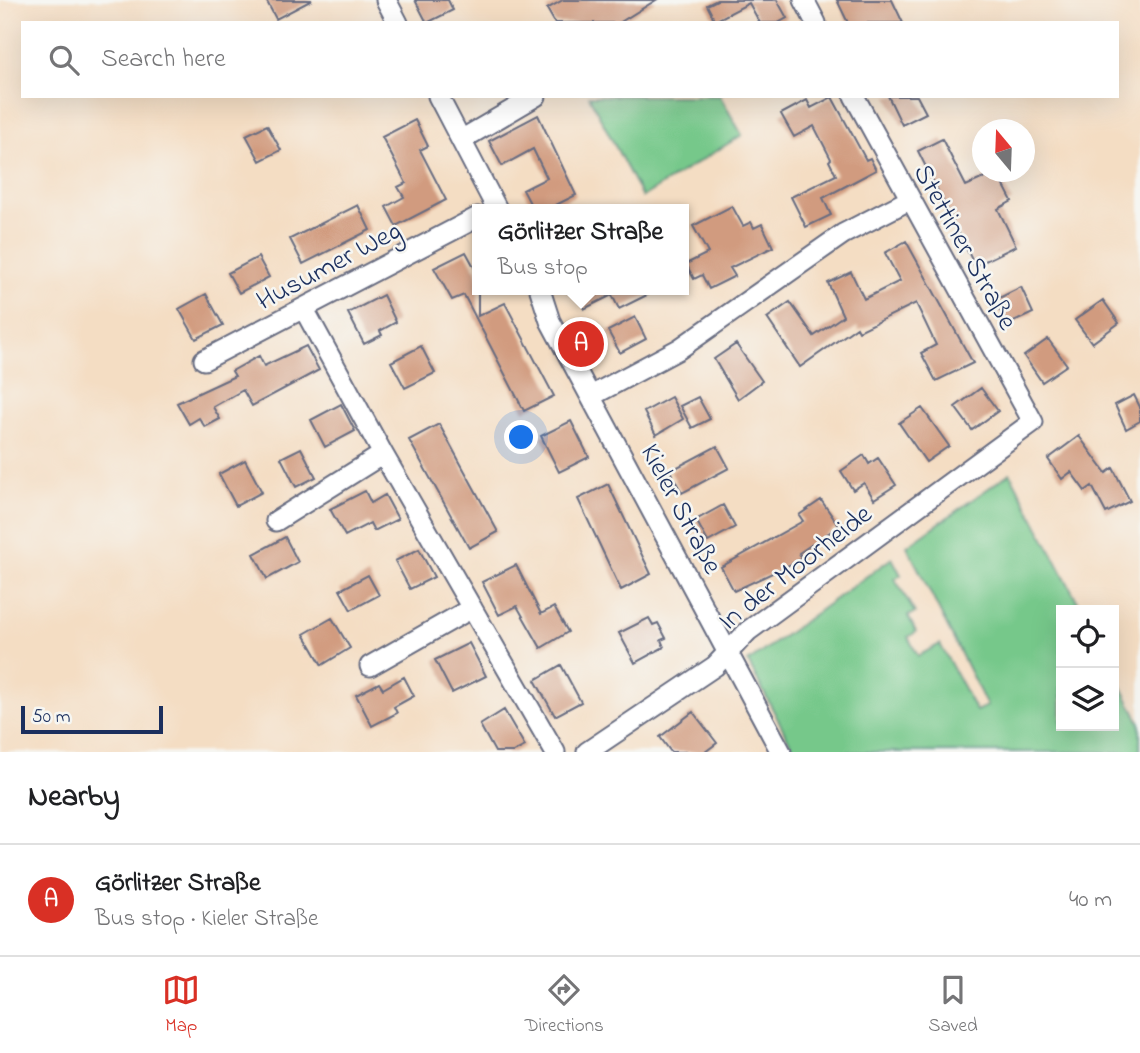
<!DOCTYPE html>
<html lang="en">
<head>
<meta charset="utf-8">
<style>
	body { margin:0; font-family:"Indie Flower",sans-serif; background:#f2f2f2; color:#202124 }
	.controls { position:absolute; right:21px; bottom:21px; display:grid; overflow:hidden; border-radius:0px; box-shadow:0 7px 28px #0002 }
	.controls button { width:63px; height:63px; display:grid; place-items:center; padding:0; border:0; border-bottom:2px solid #e0e0e0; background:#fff; color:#202124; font:35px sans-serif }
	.compass { position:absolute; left:972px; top:119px; width:63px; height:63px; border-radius:50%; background:#fff; box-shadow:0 7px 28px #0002; rotate:341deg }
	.scale { position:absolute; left:21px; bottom:18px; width:142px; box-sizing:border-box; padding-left:7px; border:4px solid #1b2f5e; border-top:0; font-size:19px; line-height:24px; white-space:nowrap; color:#1b2f5e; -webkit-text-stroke:5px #f6f6f2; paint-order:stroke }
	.you { position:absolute; left:522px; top:438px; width:24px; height:24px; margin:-18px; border:5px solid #fff; border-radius:50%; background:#1a73e8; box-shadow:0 0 0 10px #1a73e833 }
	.badge { display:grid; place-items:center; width:46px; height:46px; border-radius:50%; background:#d93025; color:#fff; font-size:23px; font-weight:700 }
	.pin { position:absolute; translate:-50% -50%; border:4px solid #fff; box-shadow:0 2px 7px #0006 }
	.popup { position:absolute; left:472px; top:204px; width:217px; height:91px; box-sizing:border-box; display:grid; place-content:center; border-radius:0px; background:#fff; filter:drop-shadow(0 2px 5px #0005); font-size:23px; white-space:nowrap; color:#757577 }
	.popup b { font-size:26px; color:#202124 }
	.popup::after { content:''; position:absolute; left:50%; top:100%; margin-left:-14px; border:14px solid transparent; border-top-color:#fff }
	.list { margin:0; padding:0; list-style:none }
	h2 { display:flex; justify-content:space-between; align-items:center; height:91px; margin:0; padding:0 28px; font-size:30px }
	h2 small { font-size:23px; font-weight:400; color:#757577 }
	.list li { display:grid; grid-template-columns:46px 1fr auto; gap:21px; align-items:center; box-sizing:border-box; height:112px; padding:0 28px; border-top:2px solid #e0e0e0 }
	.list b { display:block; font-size:26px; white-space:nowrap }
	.list p { margin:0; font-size:23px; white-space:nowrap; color:#757577 }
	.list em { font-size:23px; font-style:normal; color:#757577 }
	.icon { flex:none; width:38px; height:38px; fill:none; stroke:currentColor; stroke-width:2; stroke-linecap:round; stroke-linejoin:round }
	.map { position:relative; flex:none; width:1140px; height:752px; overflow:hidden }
	.search { position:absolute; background:#fff; box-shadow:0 7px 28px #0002; left:21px; right:21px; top:21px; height:77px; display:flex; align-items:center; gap:18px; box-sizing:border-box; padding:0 24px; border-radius:0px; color:#757577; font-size:26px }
	.sheet { height:203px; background:#fff }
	nav { display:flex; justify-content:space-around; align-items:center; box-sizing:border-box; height:98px; border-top:2px solid #e0e0e0; background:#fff; font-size:19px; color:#757577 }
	nav a { display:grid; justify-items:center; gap:4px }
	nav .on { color:#d93025 }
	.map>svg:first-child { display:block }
	.green { fill:#76c88a; stroke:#487c74; stroke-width:2 }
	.building { fill:#d19b7f }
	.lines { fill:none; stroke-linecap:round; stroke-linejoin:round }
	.minor-casing { stroke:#676c81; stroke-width:23 }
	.minor { stroke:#fff; stroke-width:19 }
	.labels { text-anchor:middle; stroke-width:5; stroke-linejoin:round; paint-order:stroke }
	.street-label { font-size:28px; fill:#1b2f5e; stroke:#f6f6f2 }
</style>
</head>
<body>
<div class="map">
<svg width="1140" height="752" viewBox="0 0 1140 752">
	<rect width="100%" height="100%" fill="#f6f6f2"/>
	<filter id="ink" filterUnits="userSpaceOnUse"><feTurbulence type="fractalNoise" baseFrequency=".0143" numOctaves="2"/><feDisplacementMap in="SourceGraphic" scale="14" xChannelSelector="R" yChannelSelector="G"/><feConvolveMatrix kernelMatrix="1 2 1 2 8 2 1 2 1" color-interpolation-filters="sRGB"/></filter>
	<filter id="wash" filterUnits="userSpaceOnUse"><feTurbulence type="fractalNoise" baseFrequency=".00686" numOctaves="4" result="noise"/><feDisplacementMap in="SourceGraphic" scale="28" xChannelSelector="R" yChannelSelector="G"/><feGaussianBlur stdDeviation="1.57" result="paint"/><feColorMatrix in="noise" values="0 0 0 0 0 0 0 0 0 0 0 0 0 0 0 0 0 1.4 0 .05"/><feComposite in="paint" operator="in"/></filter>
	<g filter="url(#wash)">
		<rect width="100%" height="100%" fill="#f4ddc3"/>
		<path class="green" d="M589,96H720L742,135L642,197Z
			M1010,473L1082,610H1061V726H1114V672L1140,723V752H795L748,662L892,558L901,575L895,579L915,613L908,616L916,632L908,637L918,656L940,644L976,711L987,706L907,546Z"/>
		<g id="blocks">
			<path class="building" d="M266,0H312L276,19Z
				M415,0H448L453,10L427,23Z
				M563,0H656L619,23H555L547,9Z
				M717,0H777L787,18L778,23H760L749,3L715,21L707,5Z
				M837,0H892L903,23H848Z
				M888,96H917L926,113L902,125Z
				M832,97L866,160L870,158L876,170L823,198L831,215L806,227L791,197L836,175L829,161L831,159L814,126L794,137L781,114L807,100L811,108Z
				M538,115L576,195L548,209H533L523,190L547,178L533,149L502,166L489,141Z
				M415,120L428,146L420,150L446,200L396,226L386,207L404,197L398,187L406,183L382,137Z
				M267,125L281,150L260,161L246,135Z
				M942,139L966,186L997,172L1012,201L998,209L1016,246L975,266L918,151Z
				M358,205L370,230L303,264L290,239Z
				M732,206L743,226L751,222L754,228L762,224L773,247L730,268L735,276L709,289L702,275L694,279L686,264L708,253L693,226Z
				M906,241L973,363L936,381L921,353L936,345L916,303L859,331L857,327L800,367L767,318L790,302L814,336L843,316L828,283L851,272L864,299L900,281L885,253Z
				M466,252L478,274V316L505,303L554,396L524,411L464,295L452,300L434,268Z
				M258,257L269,277L239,293L228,273Z
				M1021,287L1033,313L1007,325L995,300Z
				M574,290H657L619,309L612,295L584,309Z
				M206,294L223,325L196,339L179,309Z
				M383,295L396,322L380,331L382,335L364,344L348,313Z
				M1103,300L1119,323L1092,343L1075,320Z
				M635,317L646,339L620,353L608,331Z
				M1048,339L1067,365L1042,382L1024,356Z
				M736,344L762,381L738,399L714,359Z
				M306,346L319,370L252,406L243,390L213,407L220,419L205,427L199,418L189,424L177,403L235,376L232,371L259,356L264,366Z
				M421,346L435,373L405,388L391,362Z
				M981,388L998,411L972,430L955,407Z
				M1134,395L1140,407V421L1126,429L1115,405Z
				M671,397L683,419L656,435L644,412Z
				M698,397L710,419L692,428L680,406Z
				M341,404L355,431L325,447L311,420Z
				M922,408L949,446L926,462L899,423Z
				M571,421L589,457L559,472L541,436Z
				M439,424L498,532L469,548L409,440Z
				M1079,436L1106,473L1113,468L1130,501L1106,513L1092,486L1085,491L1071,472L1062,479L1048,459Z
				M717,446L729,468L682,493L670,471Z
				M301,448L316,477L296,487L281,458Z
				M864,455L869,464L878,458L896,485L874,499L864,483L853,490L841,471Z
				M245,460L262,492L236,506L219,474Z
				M608,484L651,574L621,590L578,499Z
				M365,491L371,503L385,495L398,519L374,531L370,523L345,536L330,509Z
				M821,500L839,526L799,553L802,559L734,591L721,567L803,521L799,515Z
				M723,505L735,527L708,542L696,520Z
				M285,537L298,562L267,579L254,554Z
				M419,549L434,577L410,589L395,561Z
				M516,565L541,614L554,607L568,632L541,648L517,606L499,615L482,582Z
				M368,575L379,595L351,610L340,590Z
				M332,618L350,648L322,665L304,634Z
				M649,618L653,625L658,623L666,638L661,640L664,647L635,663L619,633Z
				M469,643L486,676L452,693L435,660Z
				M561,665L581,702L555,716L535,680Z
				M404,677L414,696L394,707L397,713L372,726L356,695L379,683L383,689Z
				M504,710L525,746L514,752H495L480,725Z
				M693,712L717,743L705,752H671L660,737Z"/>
		</g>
	</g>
	<g filter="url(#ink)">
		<use href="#blocks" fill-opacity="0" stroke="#676c81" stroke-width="2"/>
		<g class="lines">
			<defs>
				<path id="minor" d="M386,0L398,23
					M804,0L816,23
					M438,96L497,209
					M461,140L536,96
					M540,290L550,321L781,752
					M304,309L383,454L555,752
					M204,360L478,217
					M591,396L679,349L843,234L909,200
					M276,521L383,454
					M370,666L472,608
					M587,752L715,666L748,631L1033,422L854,96"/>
			</defs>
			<use href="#minor" class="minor-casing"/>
			<use href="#minor" class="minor"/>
		</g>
	</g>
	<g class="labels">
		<g class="street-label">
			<text transform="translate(967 246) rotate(61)" y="10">Stettiner Straße</text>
			<text transform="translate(328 264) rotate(-28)" y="10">Husumer Weg</text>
			<text transform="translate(683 508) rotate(62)" y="10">Kieler Straße</text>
			<text transform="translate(794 566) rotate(-38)" y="10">In der Moorheide</text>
		</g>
	</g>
</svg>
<div class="controls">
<button><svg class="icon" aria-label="locate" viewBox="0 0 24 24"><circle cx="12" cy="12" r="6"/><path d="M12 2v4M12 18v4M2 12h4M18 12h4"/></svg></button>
<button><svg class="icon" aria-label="layers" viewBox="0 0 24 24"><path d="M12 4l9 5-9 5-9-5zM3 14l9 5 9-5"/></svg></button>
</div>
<svg class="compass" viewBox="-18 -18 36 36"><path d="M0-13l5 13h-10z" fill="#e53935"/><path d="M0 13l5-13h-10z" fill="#757577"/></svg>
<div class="scale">50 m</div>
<div class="you"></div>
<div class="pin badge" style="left:581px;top:344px">A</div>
<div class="popup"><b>Görlitzer Straße</b>Bus stop</div>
<div class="search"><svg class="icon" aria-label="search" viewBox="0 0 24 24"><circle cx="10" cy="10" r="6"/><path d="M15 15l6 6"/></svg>Search here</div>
</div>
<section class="sheet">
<h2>Nearby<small></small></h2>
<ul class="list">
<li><span class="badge">A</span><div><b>Görlitzer Straße</b><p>Bus stop · Kieler Straße</p></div><em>40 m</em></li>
</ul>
</section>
<nav>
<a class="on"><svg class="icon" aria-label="map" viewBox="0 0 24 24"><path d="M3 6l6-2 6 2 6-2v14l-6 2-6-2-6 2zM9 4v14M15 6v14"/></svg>Map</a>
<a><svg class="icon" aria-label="directions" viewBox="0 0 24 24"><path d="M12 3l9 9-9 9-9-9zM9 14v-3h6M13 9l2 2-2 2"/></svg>Directions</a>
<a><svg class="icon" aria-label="saved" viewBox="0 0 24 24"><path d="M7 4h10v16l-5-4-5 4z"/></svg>Saved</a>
</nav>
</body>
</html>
